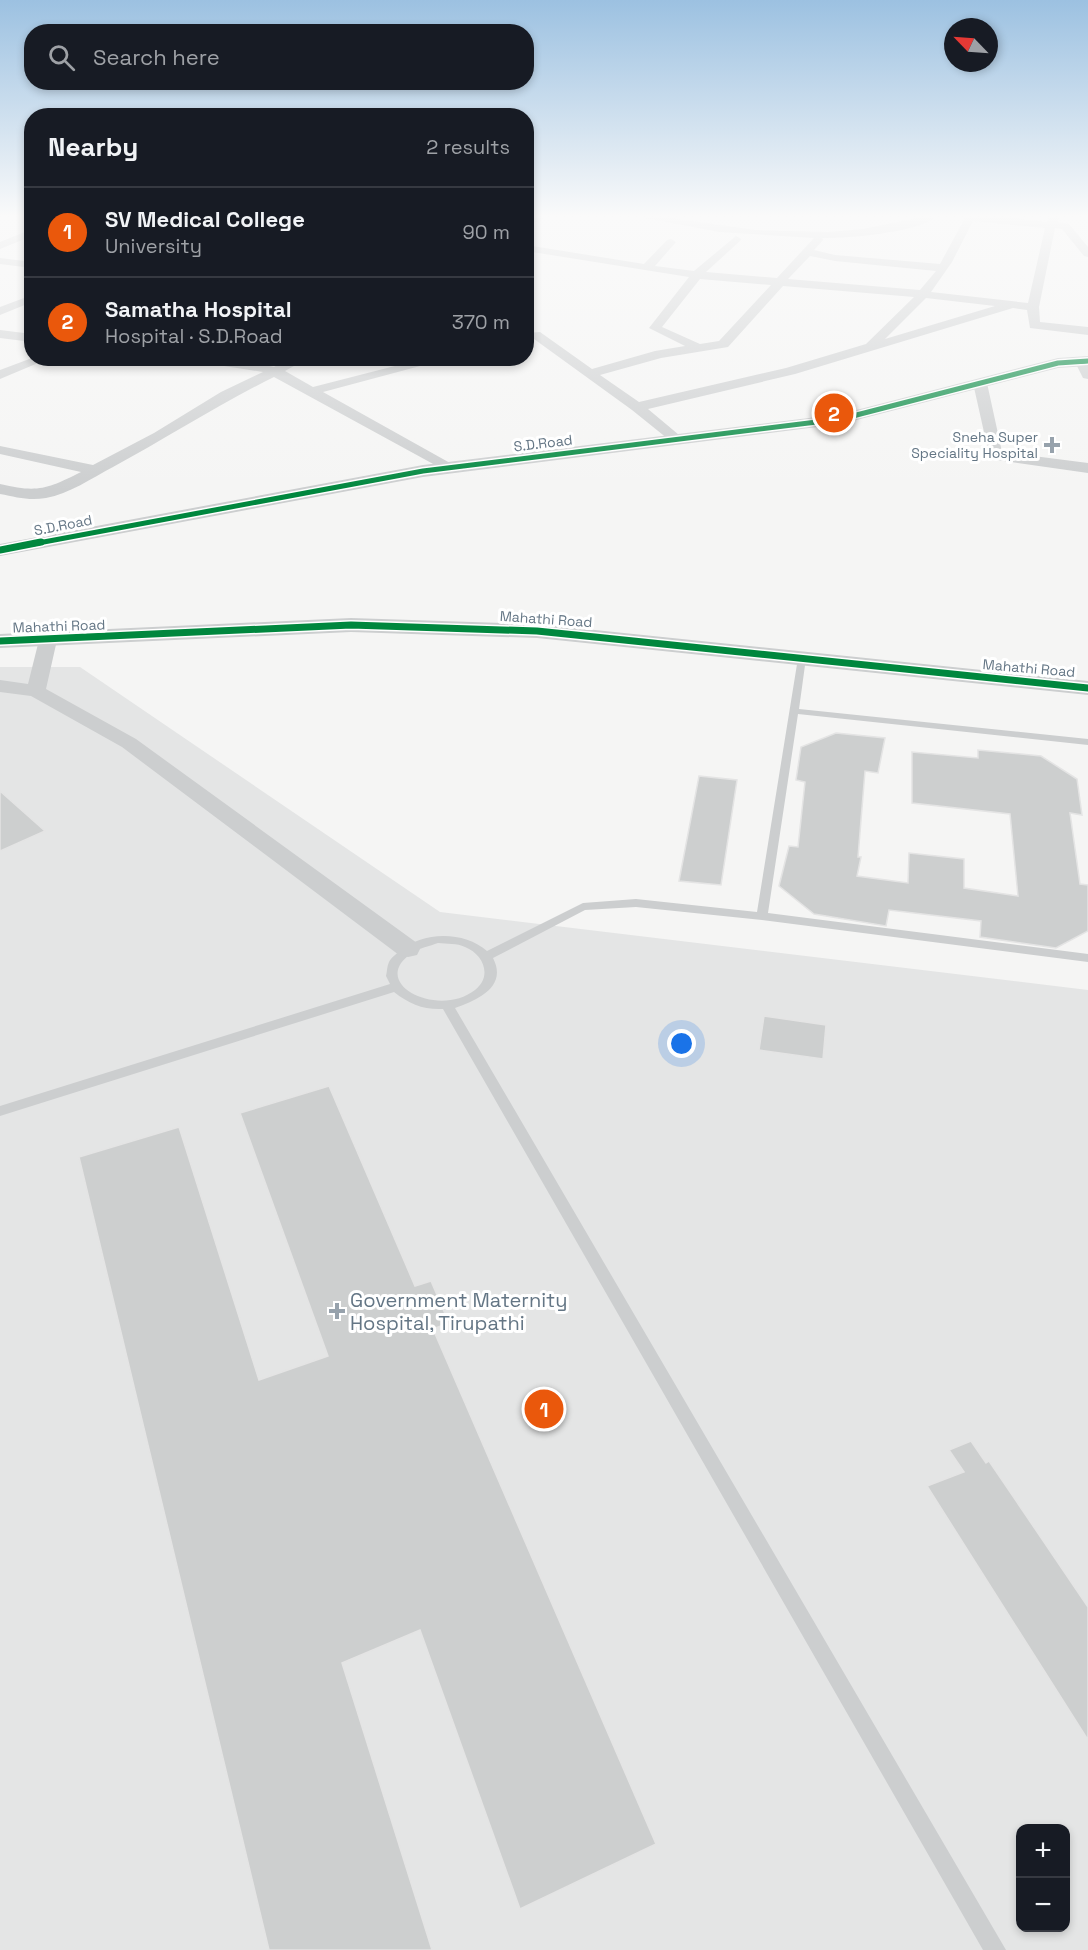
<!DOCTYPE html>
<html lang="en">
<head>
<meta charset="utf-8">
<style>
	body { margin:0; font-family:"Space Grotesk",sans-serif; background:#242831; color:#f1f3f6 }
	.controls { position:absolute; right:18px; bottom:18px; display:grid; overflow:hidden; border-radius:12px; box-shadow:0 3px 9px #0003 }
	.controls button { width:54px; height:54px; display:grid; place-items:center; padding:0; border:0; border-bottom:2px solid #363941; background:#171b24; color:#f1f3f6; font:30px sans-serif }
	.compass { position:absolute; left:944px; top:18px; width:54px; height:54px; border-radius:50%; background:#171b24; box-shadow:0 3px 9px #0003; rotate:295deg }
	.you { position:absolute; left:682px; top:1044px; width:21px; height:21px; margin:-15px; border:4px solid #fff; border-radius:50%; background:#1a73e8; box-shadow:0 0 0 9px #1a73e833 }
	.badge { display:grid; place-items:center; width:39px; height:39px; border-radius:50%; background:#ea580c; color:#fff; font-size:20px; font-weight:700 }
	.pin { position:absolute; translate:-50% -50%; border:3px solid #fff; box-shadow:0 2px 6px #0006 }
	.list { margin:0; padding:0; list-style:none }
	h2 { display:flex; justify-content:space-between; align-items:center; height:78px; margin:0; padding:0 24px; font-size:26px }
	h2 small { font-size:20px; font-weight:400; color:#9ea1a6 }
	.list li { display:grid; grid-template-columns:39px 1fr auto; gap:18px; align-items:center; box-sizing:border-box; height:90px; padding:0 24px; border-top:2px solid #363941 }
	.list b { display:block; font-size:22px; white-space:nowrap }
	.list p { margin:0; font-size:20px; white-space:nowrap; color:#9ea1a6 }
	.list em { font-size:20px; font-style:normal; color:#9ea1a6 }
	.icon { flex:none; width:33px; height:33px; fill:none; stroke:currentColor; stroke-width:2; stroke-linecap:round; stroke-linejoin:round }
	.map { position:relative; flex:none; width:1088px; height:1950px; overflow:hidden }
	.search { position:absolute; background:#171b24; box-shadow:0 3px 9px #0003; left:24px; top:24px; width:510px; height:66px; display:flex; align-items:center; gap:15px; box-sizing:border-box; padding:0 21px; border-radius:24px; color:#9ea1a6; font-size:22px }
	.panel { position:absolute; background:#171b24; box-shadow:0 3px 9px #0003; left:24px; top:108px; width:510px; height:258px; border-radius:24px }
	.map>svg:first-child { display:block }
	.built { fill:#e4e5e5; fill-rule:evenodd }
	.building { fill:#cdcfcf; stroke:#e4e4e4; stroke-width:1.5 }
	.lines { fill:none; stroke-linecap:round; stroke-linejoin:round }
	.service { fill:#cccecf; fill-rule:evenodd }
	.minor { fill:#cccecf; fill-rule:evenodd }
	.tertiary { fill:#cccecf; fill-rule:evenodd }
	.cycleway-far2-casing { stroke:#fff; stroke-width:5 }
	.cycleway-far1-casing { stroke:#fff; stroke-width:8 }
	.cycleway-casing { stroke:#fff; stroke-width:10 }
	.cycleway-far2 { stroke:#00873e; stroke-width:4 }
	.cycleway-far1 { stroke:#00873e; stroke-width:5 }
	.cycleway { stroke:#00873e; stroke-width:7 }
	.poi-dot { fill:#97a2ac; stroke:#fff; stroke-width:2 }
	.labels { text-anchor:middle; stroke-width:6; stroke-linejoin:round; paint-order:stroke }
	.far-poi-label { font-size:14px; fill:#647685; stroke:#fff; text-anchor:end }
	.far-street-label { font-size:14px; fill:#647685; stroke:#fff }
	.near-poi-label { font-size:20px; fill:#647685; stroke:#fff; text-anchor:start }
</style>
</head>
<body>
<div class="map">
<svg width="1088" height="1950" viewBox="0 0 1088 1950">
	<rect width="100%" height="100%" fill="#f5f5f4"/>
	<path class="built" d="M0,667H80L440,912L1088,990V1950H0ZM1020,1828H1066V1928H1020Z"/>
	<path class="building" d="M836,733L885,738L878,773L865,771L858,857H861L857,876L908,883L909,853L964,859V888L1018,896L1010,814L912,803V752L978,758V750L1041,756L1077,779L1082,815L1070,813L1080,884L1088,885V931L1056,948L980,937L981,921L889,910L886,926L814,914L779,886L789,846L798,847L805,782L796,780L801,747Z
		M699,776L737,780L721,885L679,881Z
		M0,791L45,831L0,851Z
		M764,1016L826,1025L823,1059L759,1050Z
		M329,1086L415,1286L431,1281L449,1323L433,1329L656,1844L520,1909L420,1630L342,1663L432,1950H269L79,1157L179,1127L259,1380L328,1356L240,1113Z
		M971,1441L986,1463L989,1461L1088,1607V1740L927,1486L964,1472L949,1450Z"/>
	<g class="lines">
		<path class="service" d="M802,655L806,658L799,709L1088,739V745L798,714L768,913L1088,954V962L762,920L636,907L585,910L493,958C508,987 477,1000 455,1008L1006,1950H983L443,1009C424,1010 409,1004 394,992L0,1116V1106L390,984L386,976C387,972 387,966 389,962C391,958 396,954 399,952C422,931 464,931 487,951L583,903L636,899L757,912L798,658ZM438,943C447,944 457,943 465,947C483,954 493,976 475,990C438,1019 367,983 412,953C419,948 430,946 438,943Z"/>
		<path class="minor" d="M530,218H543L526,228V220Z
			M646,218H671L755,230L828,232L863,229L917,218H935C913,233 850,238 822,238L823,240L814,250L835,255L940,264L965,218H1012L1047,222L1049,218H1059L1057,222L1069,224L1088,247V257L1084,256L1062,229L1055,228L1039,307L1040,322L1088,327V335L1030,328L1027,310L1013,308L795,374L648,409L685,440L678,444L673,443L632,410L534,339L526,341V333L540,332L592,369L655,351L685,346L649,328L689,277L526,251V245L644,264L667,240L671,239L676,242L655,266L694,271L736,236L741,239L740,241L706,272L777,278L814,238L719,232ZM973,221L1045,228L1028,303L931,292L952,262ZM810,256L835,261L936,271L920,290L788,279ZM700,279L771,285L719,341L700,344L662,327ZM783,286L914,297L866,344L786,368L639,402L600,375L661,358L728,347ZM926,298L995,306L885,339Z
			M32,229V236L0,249V242Z
			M0,258L32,262V268L0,264Z
			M32,295V302L0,315V307Z
			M0,330L32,334V342L0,338Z
			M32,358H50L0,379V370Z
			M193,358H232L274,367L291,358H308L285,371L313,387L426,358H450L323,392L459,468L451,473L446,471L274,377C219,404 167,438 113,467C92,478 69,494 46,498C29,501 16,497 0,494V484C38,493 47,489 81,472L0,454V446L93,465L154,433L221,392L263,372L199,362Z
			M1082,358L1088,361V379L1083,378L1075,362Z
			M980,379L987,383L1002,452L1088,463V473L990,459L973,383Z
			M48,634L55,636L57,640L46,689L136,739L417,943L420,949L417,955L408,957L399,955L122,747L31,696L0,692V680L28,684L39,640L41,636Z"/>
		<path class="tertiary" d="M1088,356V366L1058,368L841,424L423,477L0,556V544L423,465L841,414L1058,358Z
			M351,618L537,624L1088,681V695L537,638L351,632L0,648V634Z"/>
		<defs>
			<path id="cycleway-far2" d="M1080,362L1088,361"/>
			<path id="cycleway-far1" d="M33,544L423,471L841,419L1058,363L1088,361"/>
			<path id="cycleway" d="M0,550L41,542
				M0,641L351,625L537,631L1088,688"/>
		</defs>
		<use href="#cycleway-far2" class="cycleway-far2-casing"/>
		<use href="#cycleway-far1" class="cycleway-far1-casing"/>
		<use href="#cycleway" class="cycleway-casing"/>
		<use href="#cycleway-far2" class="cycleway-far2"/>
		<use href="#cycleway-far1" class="cycleway-far1"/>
		<use href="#cycleway" class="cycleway"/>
	</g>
	<linearGradient id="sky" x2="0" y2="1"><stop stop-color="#9cc1e1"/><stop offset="0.44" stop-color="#fafafa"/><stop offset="1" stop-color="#fafafa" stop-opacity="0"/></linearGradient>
	<rect width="1088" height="491" fill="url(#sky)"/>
	<g class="poi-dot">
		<path d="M1049 436h6v6h6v6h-6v6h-6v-6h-6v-6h6z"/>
		<path d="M334 1302h6v6h6v6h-6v6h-6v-6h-6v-6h6z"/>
	</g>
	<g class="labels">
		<g class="far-poi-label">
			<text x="1038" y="442">Sneha Super<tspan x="1038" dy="16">Speciality Hospital</tspan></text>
		</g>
		<g class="far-street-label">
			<text transform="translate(543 443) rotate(-7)" y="5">S.D.Road</text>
			<text transform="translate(63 525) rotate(-11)" y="5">S.D.Road</text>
			<text transform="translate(546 619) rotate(4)" y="5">Mahathi Road</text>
			<text transform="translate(59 626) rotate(-2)" y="5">Mahathi Road</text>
			<text transform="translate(1029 668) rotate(5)" y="5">Mahathi Road</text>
		</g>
		<g class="near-poi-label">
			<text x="350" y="1307">Government Maternity<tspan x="350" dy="23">Hospital, Tirupathi</tspan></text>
		</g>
	</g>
</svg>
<div class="controls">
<button>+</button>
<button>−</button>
</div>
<svg class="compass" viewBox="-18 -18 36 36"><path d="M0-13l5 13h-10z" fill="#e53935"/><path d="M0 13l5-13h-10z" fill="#9ea1a6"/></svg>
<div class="you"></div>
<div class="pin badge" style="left:544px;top:1409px">1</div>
<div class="pin badge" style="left:834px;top:413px">2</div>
<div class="search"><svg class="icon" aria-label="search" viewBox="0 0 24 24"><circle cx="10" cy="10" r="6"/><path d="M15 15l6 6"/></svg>Search here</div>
<section class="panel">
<h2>Nearby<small>2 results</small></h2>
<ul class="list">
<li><span class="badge">1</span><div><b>SV Medical College</b><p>University</p></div><em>90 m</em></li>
<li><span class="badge">2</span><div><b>Samatha Hospital</b><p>Hospital · S.D.Road</p></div><em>370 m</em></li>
</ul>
</section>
</div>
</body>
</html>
